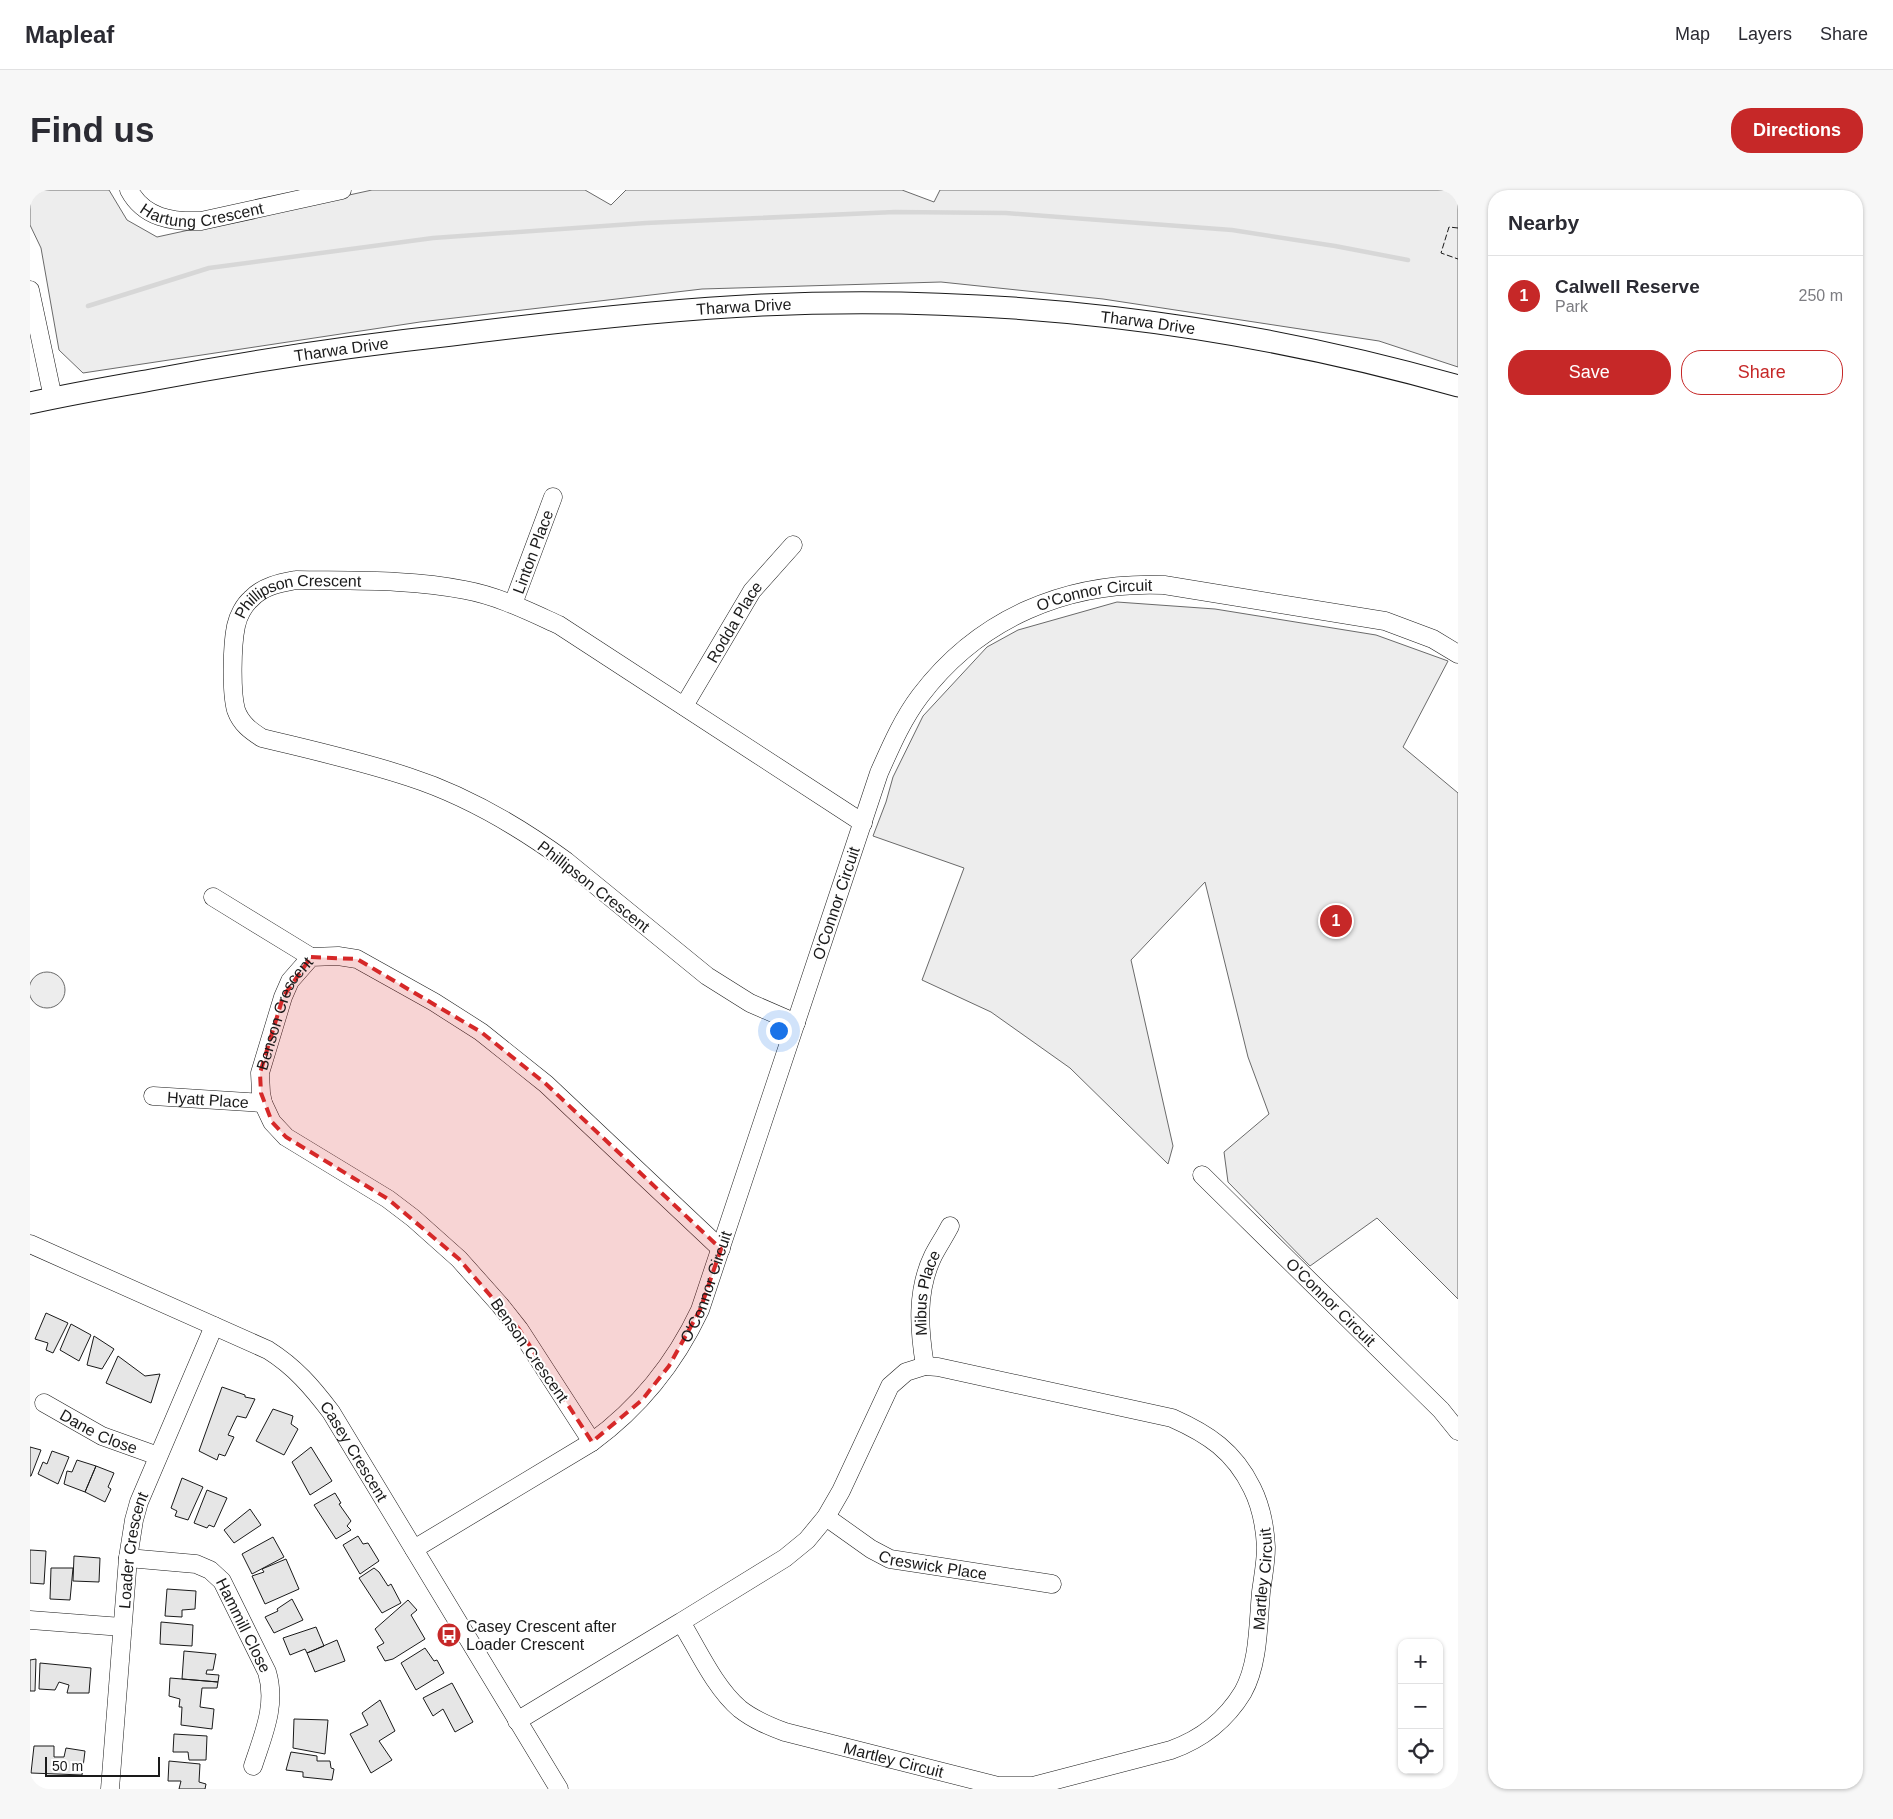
<!DOCTYPE html>
<html lang="en">
<head>
<meta charset="utf-8">
<style>
	body { margin:0; font-family:Helvetica,sans-serif; background:#f7f7f7; color:#2b2b33 }
	.controls { position:absolute; right:15px; bottom:15px; display:grid; overflow:hidden; border-radius:10px; box-shadow:0 1px 4px #0004 }
	.controls button { width:45px; height:45px; display:grid; place-items:center; padding:0; border:0; border-bottom:1px solid #e1e1e2; background:#fff; color:#2b2b33; font:25px sans-serif }
	.scale { position:absolute; left:15px; bottom:12px; width:115px; box-sizing:border-box; padding-left:5px; border:2px solid #1a1a1a; border-top:0; font-size:14px; line-height:18px; white-space:nowrap; color:#1a1a1a; -webkit-text-stroke:4px #fff; paint-order:stroke }
	.you { position:absolute; left:748px; top:840px; width:18px; height:18px; margin:-12px; border:4px solid #fff; border-radius:50%; background:#1a73e8; box-shadow:0 0 0 8px #1a73e833 }
	.badge { display:grid; place-items:center; width:32px; height:32px; border-radius:50%; background:#c62828; color:#fff; font-size:16px; font-weight:700 }
	.pin { position:absolute; translate:-50% -50%; border:2px solid #fff; box-shadow:0 1px 5px #0006 }
	.list { margin:0; padding:0; list-style:none }
	h2 { display:flex; justify-content:space-between; align-items:center; height:65px; margin:0; padding:0 20px; font-size:21px }
	h2 small { font-size:16px; font-weight:400; color:#7c7c81 }
	.list li { display:grid; grid-template-columns:32px 1fr auto; gap:15px; align-items:center; box-sizing:border-box; height:80px; padding:0 20px; border-top:1px solid #e1e1e2 }
	.list b { display:block; font-size:19px; white-space:nowrap }
	.list p { margin:0; font-size:16px; white-space:nowrap; color:#7c7c81 }
	.list em { font-size:16px; font-style:normal; color:#7c7c81 }
	.actions { display:flex; gap:10px; padding:15px 20px }
	.actions a { flex:1; padding:11px 0; border:1px solid #c62828; border-radius:20px; text-align:center; font-size:18px; color:#c62828 }
	.actions .main { background:#c62828; color:#fff }
	.icon { flex:none; width:28px; height:28px; fill:none; stroke:currentColor; stroke-width:2; stroke-linecap:round; stroke-linejoin:round }
	.map { position:relative; flex:none; width:1428px; height:1599px; overflow:hidden; border-radius:20px }
	header { display:flex; align-items:center; gap:30px; box-sizing:border-box; height:70px; padding:0 25px; background:#fff; border-bottom:1px solid #e1e1e2 }
	header strong { font-size:24px }
	nav { display:flex; gap:28px; margin-inline-start:auto; font-size:18px }
	.intro { display:flex; align-items:center; justify-content:space-between; box-sizing:border-box; height:120px; padding:0 30px }
	h1 { margin:0; font-size:35px }
	.button { padding:12px 22px; border-radius:20px; background:#c62828; color:#fff; font-size:18px; font-weight:700 }
	main { display:flex; gap:30px; padding:0 30px }
	aside { flex:1; background:#fff; border-radius:20px; box-shadow:0 1px 4px #0004 }
	.map>svg:first-child { display:block }
	.green { fill:#ededed; stroke:#6a6a6a }
	.lines { fill:none; stroke-linecap:round; stroke-linejoin:round }
	.stream { stroke:#d7d7d7; stroke-width:4.5 }
	.building { fill:#e6e6e6; stroke:#1a1a1a }
	.minor-casing { stroke:#1a1a1a; stroke-width:19 }
	.major-casing { stroke:#1a1a1a; stroke-width:23 }
	.minor { stroke:#fff; stroke-width:18 }
	.major { stroke:#fff; stroke-width:21 }
	.fence { stroke:#1a1a1a; stroke-width:1; stroke-dasharray:6 2.5; stroke-linecap:butt }
	.marked { fill:#d62828; fill-opacity:0.2; stroke:#d62828; stroke-width:4; stroke-dasharray:10 6; stroke-linejoin:round }
	.labels { text-anchor:middle; stroke-width:4; stroke-linejoin:round; paint-order:stroke }
	.street-label { font-size:16px; fill:#1a1a1a; stroke:#fff }
	.poi-label { font-size:16px; fill:#1a1a1a; stroke:#fff; text-anchor:start }
</style>
</head>
<body>
<header>
<strong>Mapleaf</strong>
<nav><a>Map</a><a>Layers</a><a>Share</a></nav>
</header>
<div class="intro"><h1>Find us</h1><a class="button">Directions</a></div>
<main>
<div class="map">
<svg width="1428" height="1599" viewBox="0 0 1428 1599">
	<rect width="100%" height="100%" fill="#fff"/>
	<path class="green" d="M0,0H79L97,30L127,47L342,0H555L581,15L596,0H872L904,12L910,0H1428V177L1349,151L1073,109L911,92L672,99L390,132L53,183L29,160L11,58L0,35Z
		M1087,412L1185,419L1346,445L1418,471L1373,557L1428,603V1109L1347,1028L1280,1076L1198,992L1194,962L1239,924L1218,867L1175,692L1101,770L1143,956L1138,974L1040,878L961,822L892,790L934,678L843,646L856,612L863,587L893,526L957,457L988,440Z
		M-1 800a18 18 0 1 1 36 0a18 18 0 1 1-36 0Z"/>
	<g class="lines">
		<path class="stream" d="M58,116L179,78L403,48L616,33L865,22L976,23L1202,40L1305,56L1378,70"/>
	</g>
	<path class="building" d="M16,1123L38,1133L23,1163L16,1160L18,1153L5,1149Z
		M41,1134L61,1145L49,1171L30,1160Z
		M64,1146L84,1159L72,1179L57,1175Z
		M88,1166L115,1186L130,1184L121,1213L76,1193Z
		M192,1197L215,1205V1207L225,1209L216,1228L207,1226L198,1245L204,1247L195,1266L189,1264L187,1270L169,1261Z
		M243,1219L263,1226L261,1234L268,1239L254,1265L226,1251Z
		M0,1257L11,1260L1,1286H0Z
		M281,1257L302,1291L280,1305L262,1272Z
		M22,1261L39,1267L28,1294L8,1284L13,1272L17,1274Z
		M47,1270L66,1276L55,1302L34,1294L37,1281L42,1282Z
		M66,1276L84,1283L78,1297L81,1299L75,1312L55,1302Z
		M152,1288L173,1297L158,1330L145,1326L147,1321L141,1318Z
		M177,1300L197,1308L184,1337L179,1335L177,1338L164,1333Z
		M305,1303L311,1313L309,1314L321,1331L317,1336L321,1340L306,1349L284,1315Z
		M220,1319L231,1335L204,1353L194,1340Z
		M328,1346L333,1354L338,1353L349,1371L330,1384L313,1355Z
		M243,1347L254,1367L222,1384L212,1364Z
		M0,1360L16,1361L14,1394L0,1393Z
		M44,1366L70,1368L69,1392L43,1391Z
		M256,1369L269,1399L235,1414L222,1386L234,1382L232,1379Z
		M21,1378H43L40,1410L20,1409Z
		M344,1378L349,1382L358,1396L361,1394L371,1413L352,1423L329,1388Z
		M137,1399L166,1401L165,1419L152,1420V1427L135,1426Z
		M262,1409L273,1430L244,1443L235,1427L248,1421L247,1419Z
		M378,1410L387,1420L381,1425L395,1449L363,1469L355,1471L347,1457L354,1453L345,1439Z
		M131,1432L163,1435L162,1456L130,1454Z
		M286,1437L294,1456L277,1463L275,1459L260,1465L253,1448Z
		M307,1450L315,1471L285,1482L277,1463Z
		M395,1458L404,1471L407,1470L414,1483L386,1500L371,1473Z
		M154,1461L186,1464L183,1480H177L176,1484L189,1485L188,1492L152,1489Z
		M6,1469L5,1501H0V1470Z
		M10,1473L61,1478L59,1503H37L39,1495L29,1492L25,1500L9,1499Z
		M140,1488L188,1492L187,1498H172L170,1517L184,1519L182,1539L151,1535L152,1517H149L150,1509L139,1506Z
		M422,1493L443,1532L425,1542L413,1519L403,1526L393,1508Z
		M350,1510L365,1541L349,1551L362,1570L341,1583L320,1544L338,1535L332,1523Z
		M264,1529L298,1530L295,1564L263,1558Z
		M144,1544L177,1546L176,1570H159L158,1562H143Z
		M4,1556H24V1567H34L36,1558L55,1561L52,1585L1,1583Z
		M261,1562L287,1566V1571H300L301,1578L304,1579L302,1590L273,1587V1582L256,1580Z
		M139,1571L170,1574L169,1592L176,1594L175,1599H149L151,1591H138Z"/>
	<g class="lines">
		<defs>
			<g id="minor">
				<path id="s1" d="M99,0C114,28 142,32 171,31L312,0"/>
				<path d="M0,100L23,208"/>
				<path id="s2" d="M483,414L523,307"/>
				<path id="s3" d="M654,516L722,401L763,355"/>
				<path d="M183,707L281,767"/>
				<path id="s4" d="M766,833L720,813L677,786L536,671C488,636 435,605 379,587C331,571 281,560 232,548C221,541 211,534 206,520C201,502 202,455 206,436C208,426 214,415 221,409C233,396 250,393 266,390C323,391 380,389 435,400C468,406 498,421 529,435L833,633"/>
				<path id="s5" d="M123,906L233,913"/>
				<path id="s6" d="M1172,985L1411,1220L1428,1241"/>
				<path id="s7" d="M0,1054L238,1160C265,1177 282,1197 301,1222L529,1599"/>
				<path id="s8" d="M895,1176C889,1139 886,1101 903,1066C908,1056 915,1046 920,1036"/>
				<path id="s9" d="M14,1213L72,1246L128,1266"/>
				<path id="s10" d="M562,1252L489,1139L470,1115L429,1069L383,1028L358,1009L256,947L242,932L233,913L231,903L230,883L253,807L260,791L281,767L308,766L327,769L404,812L451,842L516,894L691,1059"/>
				<path id="s11" d="M796,1327L841,1359L860,1369L1022,1394"/>
				<path id="s12" d="M384,1359L562,1252C610,1217 645,1173 670,1120L849,583C861,556 872,530 890,506C949,428 1037,391 1134,395L1355,431L1403,449L1428,464"/>
				<path id="s13" d="M98,1368L166,1374L180,1380L192,1391L237,1482C247,1515 233,1545 223,1576"/>
				<path d="M0,1430L92,1437"/>
				<path id="s14" d="M487,1531L651,1432C668,1460 685,1498 710,1519C724,1530 739,1536 755,1542L968,1596H1003L1141,1560C1172,1549 1196,1530 1213,1502C1229,1473 1228,1434 1231,1402C1233,1387 1236,1372 1236,1357C1235,1337 1231,1316 1222,1298C1204,1261 1178,1244 1142,1228L908,1177L895,1176L876,1182L860,1196L811,1301L796,1327L777,1350L755,1368L651,1432"/>
				<path id="s15" d="M80,1599L98,1368L104,1330L109,1312L184,1136"/>
			</g>
			<g id="major">
				<path id="s16" d="M0,213C40,204 81,197 121,190C221,171 321,156 422,145C525,132 629,120 732,115C966,104 1203,132 1428,196"/>
			</g>
		</defs>
		<use href="#minor" class="minor-casing"/>
		<use href="#major" class="major-casing"/>
		<use href="#minor" class="minor"/>
		<use href="#major" class="major"/>
		<path class="fence" d="M1428,38L1419,37L1411,63L1428,69"/>
	</g>
	<path class="marked" d="M281,767L327,769L451,842L516,894L691,1059L670,1120L639,1176L612,1210L562,1252L489,1139L429,1069L358,1009L256,947L242,932L231,903L230,883L253,807Z"/>
	<defs>
		<symbol id="bus-disc" viewBox="-11 -11 22 22"><circle r="9.5" fill="#c62828" stroke="#fff"/><path d="M-5-6H5V4H4V6H2V4H-2V6H-4V4H-5ZM-3.5-4V0h7V-4ZM-3.5 1.2v1.5H-2V1.2ZM2 1.2v1.5H3.5V1.2Z" fill="#fff"/></symbol>
	</defs>
	<g fill-rule="evenodd">
		<use href="#bus-disc" x="405" y="1431" width="28" height="28"/>
	</g>
	<g class="labels">
		<g class="street-label">
			<text dy="6" stroke="none"><textPath href="#s1" startOffset="84">Hartung Crescent</textPath></text>
			<text dy="6" stroke="none"><textPath href="#s16" startOffset="721">Tharwa Drive</textPath></text>
			<text dy="6" stroke="none"><textPath href="#s16" startOffset="1126">Tharwa Drive</textPath></text>
			<text dy="6" stroke="none"><textPath href="#s16" startOffset="316">Tharwa Drive</textPath></text>
			<text dy="6" stroke="none"><textPath href="#s2" startOffset="56">Linton Place</textPath></text>
			<text dy="6" stroke="none"><textPath href="#s12" startOffset="1242">O'Connor Circuit</textPath></text>
			<text dy="6" stroke="none"><textPath href="#s4" startOffset="815">Phillipson Crescent</textPath></text>
			<text dy="6" stroke="none"><textPath href="#s3" startOffset="98">Rodda Place</textPath></text>
			<text transform="translate(564 696) rotate(38)" y="6">Phillipson Crescent</text>
			<text dy="6" stroke="none"><textPath href="#s12" startOffset="809">O'Connor Circuit</textPath></text>
			<text dy="6" stroke="none"><textPath href="#s10" startOffset="576">Benson Crescent</textPath></text>
			<text dy="6" stroke="none"><textPath href="#s5" startOffset="55">Hyatt Place</textPath></text>
			<text dy="6" stroke="none"><textPath href="#s12" startOffset="404">O'Connor Circuit</textPath></text>
			<text dy="6" stroke="none"><textPath href="#s8" startOffset="74">Mibus Place</textPath></text>
			<text dy="6" stroke="none"><textPath href="#s6" startOffset="181">O'Connor Circuit</textPath></text>
			<text transform="translate(500 1160) rotate(55)" y="6">Benson Crescent</text>
			<text dy="6" stroke="none"><textPath href="#s9" startOffset="62">Dane Close</textPath></text>
			<text dy="6" stroke="none"><textPath href="#s7" startOffset="395">Casey Crescent</textPath></text>
			<text dy="6" stroke="none"><textPath href="#s15" startOffset="240">Loader Crescent</textPath></text>
			<text dy="6" stroke="none"><textPath href="#s11" startOffset="120">Creswick Place</textPath></text>
			<text dy="6" stroke="none"><textPath href="#s14" startOffset="955">Martley Circuit</textPath></text>
			<text dy="6" stroke="none"><textPath href="#s13" startOffset="149">Hammill Close</textPath></text>
			<text dy="6" stroke="none"><textPath href="#s14" startOffset="460">Martley Circuit</textPath></text>
		</g>
		<g class="poi-label">
			<text x="436" y="1442">Casey Crescent after<tspan x="436" dy="18">Loader Crescent</tspan></text>
		</g>
	</g>
</svg>
<div class="controls">
<button>+</button>
<button>−</button>
<button><svg class="icon" aria-label="locate" viewBox="0 0 24 24"><circle cx="12" cy="12" r="6"/><path d="M12 2v4M12 18v4M2 12h4M18 12h4"/></svg></button>
</div>
<div class="scale">50 m</div>
<div class="you"></div>
<div class="pin badge" style="left:1306px;top:731px">1</div>
</div>
<aside>
<h2>Nearby<small></small></h2>
<ul class="list">
<li><span class="badge">1</span><div><b>Calwell Reserve</b><p>Park</p></div><em>250 m</em></li>
</ul>
<div class="actions"><a class="main">Save</a><a>Share</a></div>
</aside>
</main>
</body>
</html>
